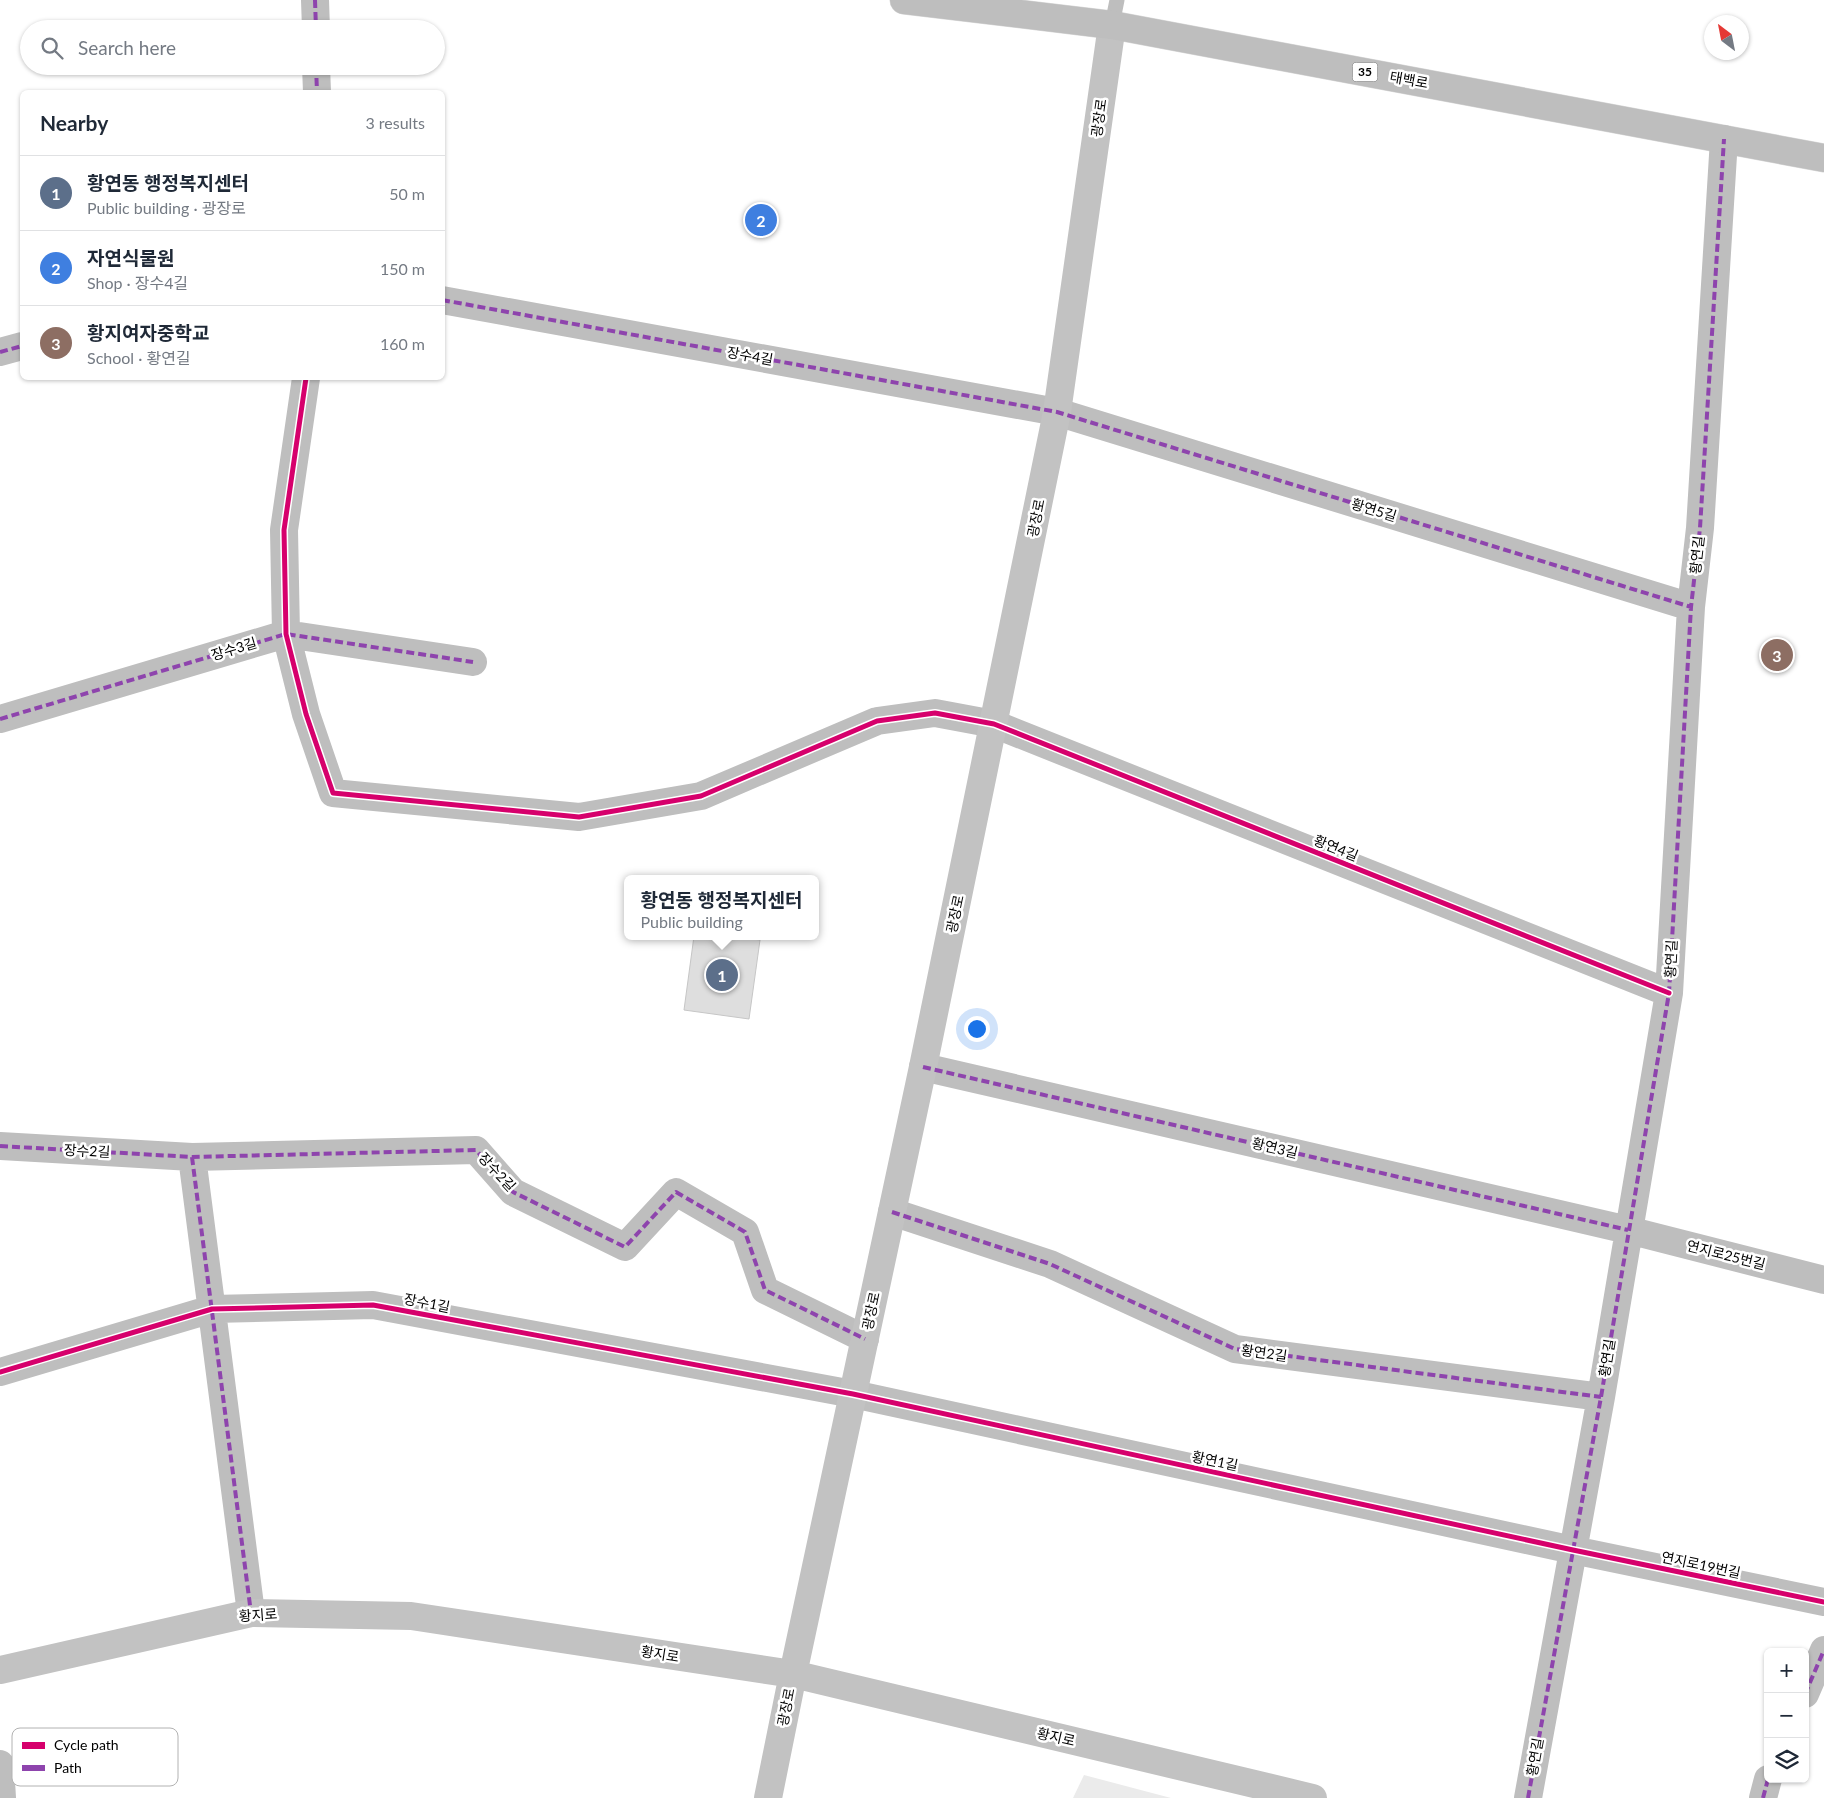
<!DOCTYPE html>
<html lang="en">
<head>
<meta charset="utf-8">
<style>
	body { margin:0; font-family:Lato,"Noto Sans KR",sans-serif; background:#f6f6f7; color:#1f2937 }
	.controls { position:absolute; right:15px; bottom:15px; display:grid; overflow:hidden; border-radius:8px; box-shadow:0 1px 4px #0004 }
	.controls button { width:45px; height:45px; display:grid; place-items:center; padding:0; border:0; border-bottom:1px solid #e0e1e3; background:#fff; color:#1f2937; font:25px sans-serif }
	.compass { position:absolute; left:1704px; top:15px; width:45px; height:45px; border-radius:50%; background:#fff; box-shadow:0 1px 4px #0004; rotate:328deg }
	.you { position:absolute; left:976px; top:1028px; width:18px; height:18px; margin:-12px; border:4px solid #fff; border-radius:50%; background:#1a73e8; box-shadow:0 0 0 8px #1a73e833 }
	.badge { display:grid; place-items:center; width:32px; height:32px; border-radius:50%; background:#595959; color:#fff; font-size:16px; font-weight:700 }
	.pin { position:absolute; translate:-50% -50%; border:2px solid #fff; box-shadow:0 1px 5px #0006 }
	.popup { position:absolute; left:624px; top:875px; width:195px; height:65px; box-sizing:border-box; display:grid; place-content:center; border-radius:8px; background:#fff; filter:drop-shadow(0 1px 4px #0005); font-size:16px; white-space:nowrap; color:#747a83 }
	.popup b { font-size:19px; color:#1f2937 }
	.popup::after { content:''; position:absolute; left:50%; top:100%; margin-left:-10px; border:10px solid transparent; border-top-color:#fff }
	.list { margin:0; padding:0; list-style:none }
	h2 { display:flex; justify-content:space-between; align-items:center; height:65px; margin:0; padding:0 20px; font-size:21px }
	h2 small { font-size:16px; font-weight:400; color:#747a83 }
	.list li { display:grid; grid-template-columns:32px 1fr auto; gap:15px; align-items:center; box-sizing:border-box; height:75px; padding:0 20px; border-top:1px solid #e0e1e3 }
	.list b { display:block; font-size:19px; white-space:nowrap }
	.list p { margin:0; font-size:16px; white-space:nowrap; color:#747a83 }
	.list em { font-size:16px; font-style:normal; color:#747a83 }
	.icon { flex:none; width:28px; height:28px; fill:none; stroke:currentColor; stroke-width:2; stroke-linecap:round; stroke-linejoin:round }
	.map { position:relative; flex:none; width:1824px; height:1798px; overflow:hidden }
	.search { position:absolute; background:#fff; box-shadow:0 1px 4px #0004; left:20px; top:20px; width:425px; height:55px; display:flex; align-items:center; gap:12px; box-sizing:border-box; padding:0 18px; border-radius:28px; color:#747a83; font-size:19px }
	.panel { position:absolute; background:#fff; box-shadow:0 1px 4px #0004; left:20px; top:90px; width:425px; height:290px; border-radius:8px }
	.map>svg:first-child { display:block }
	.green { fill:#ebebeb }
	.building { fill:#dedede; stroke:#c6c6c6 }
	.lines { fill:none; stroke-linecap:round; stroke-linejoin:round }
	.primary-casing { stroke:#dbdbdb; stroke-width:29 }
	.lane { stroke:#bebebe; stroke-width:15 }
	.street { stroke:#bebebe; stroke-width:28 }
	.secondary { stroke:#c2c2c2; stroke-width:28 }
	.primary { stroke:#bebebe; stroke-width:28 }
	.quiet { stroke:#8e44ad; stroke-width:4; stroke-dasharray:8 4; stroke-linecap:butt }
	.cycleway-casing { stroke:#fff; stroke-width:8 }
	.cycleway { stroke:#d6006c; stroke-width:5 }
	.labels { text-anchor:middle; stroke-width:5; stroke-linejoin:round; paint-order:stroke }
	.shield { fill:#fff; stroke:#4c4c4c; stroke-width:1 }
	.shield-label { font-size:12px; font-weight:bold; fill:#000 }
	.street-label { font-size:14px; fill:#000; stroke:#fff }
	.key { fill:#fff; stroke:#b2b2b2; stroke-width:1 }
	.key-label { font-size:14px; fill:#000 }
</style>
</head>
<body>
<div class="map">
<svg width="1824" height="1798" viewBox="0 0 1824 1798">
	<rect width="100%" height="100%" fill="#fff"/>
	<path class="green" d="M1084,1775L1171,1798H1073Z"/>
	<path class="building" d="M694,936H731L760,940L749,1019L684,1010Z"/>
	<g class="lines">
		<defs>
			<path id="primary" d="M904,0L1112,25L1824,158"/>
		</defs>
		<use href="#primary" class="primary-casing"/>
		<path class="lane" d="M1112,25L1117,0"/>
		<path class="street" d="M315,0L316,29
			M316,66L317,92
			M442,300L1057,412L1691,607
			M0,352L22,346
			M306,378L284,530L286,634L306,714L333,793L579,817L701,796L877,721L935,713L994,724L1669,993
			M0,719L286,634L473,662
			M923,1067L1628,1230L1824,1280
			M0,1146L192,1157L476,1150L513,1192L625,1247L676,1192L745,1232L765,1290L865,1339
			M192,1157L251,1613
			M892,1212L1050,1264L1235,1349L1601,1397
			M0,1372L212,1309L373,1305L853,1394L1573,1550L1824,1602
			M1805,1694L1824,1650
			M0,1764L2,1798
			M1528,1798L1601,1397L1669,993L1691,607L1700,528L1724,139
			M1763,1798L1768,1779"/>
		<path class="secondary" d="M0,1670L251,1613L411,1616L793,1674L1313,1798
			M768,1798L793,1674L923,1067L1057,412L1112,25"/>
		<use href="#primary" class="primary"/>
		<path class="quiet" d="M315,0L316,29
			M316,66L317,92
			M442,300L1057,412L1691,607
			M0,352L22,346
			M0,719L286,634L473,662
			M923,1067L1628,1230
			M0,1146L192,1157L476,1150L513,1192L625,1247L676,1192L745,1232L765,1290L865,1339
			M192,1157L251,1613
			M892,1212L1050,1264L1235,1349L1601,1397
			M1805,1694L1824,1650
			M1528,1798L1601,1397L1669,993L1691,607L1700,528L1724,139
			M1763,1798L1768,1779"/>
		<defs>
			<path id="cycleway" d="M306,378L284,530L286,634L306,714L333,793L579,817L701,796L877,721L935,713L994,724L1669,993
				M0,1372L212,1309L373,1305L853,1394L1573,1550L1824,1602"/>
		</defs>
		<use href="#cycleway" class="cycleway-casing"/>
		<use href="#cycleway" class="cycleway"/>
	</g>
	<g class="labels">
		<rect class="shield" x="1352.5" y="62.5" width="25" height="19" rx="4"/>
		<g class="shield-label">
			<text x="1365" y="76">35</text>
		</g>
		<g class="street-label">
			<text transform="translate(1409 80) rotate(10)" y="5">태백로</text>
			<text transform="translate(1099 118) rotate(-82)" y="5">광장로</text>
			<text transform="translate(750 356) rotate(10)" y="5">장수4길</text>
			<text transform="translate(1374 510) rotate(17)" y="5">황연5길</text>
			<text transform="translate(1036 518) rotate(-79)" y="5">광장로</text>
			<text transform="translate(1697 555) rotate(-84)" y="5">황연길</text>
			<text transform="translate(234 649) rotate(-17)" y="5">장수3길</text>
			<text transform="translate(1336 848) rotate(22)" y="5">황연4길</text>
			<text transform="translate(955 914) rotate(-78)" y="5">광장로</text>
			<text transform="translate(1671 959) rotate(-87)" y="5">황연길</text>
			<text transform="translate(1275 1148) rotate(13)" y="5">황연3길</text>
			<text transform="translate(87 1151) rotate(3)" y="5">장수2길</text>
			<text transform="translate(497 1172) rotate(47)" y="5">장수2길</text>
			<text transform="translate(1726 1255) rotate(14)" y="5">연지로25번길</text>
			<text transform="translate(427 1303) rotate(11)" y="5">장수1길</text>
			<text transform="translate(871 1311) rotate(-78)" y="5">광장로</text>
			<text transform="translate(1264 1353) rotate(8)" y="5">황연2길</text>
			<text transform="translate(1607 1358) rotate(-81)" y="5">황연길</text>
			<text transform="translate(1215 1461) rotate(12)" y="5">황연1길</text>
			<text transform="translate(1701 1565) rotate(12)" y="5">연지로19번길</text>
			<text transform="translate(258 1615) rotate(-4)" y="5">황지로</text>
			<text transform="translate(660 1654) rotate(9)" y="5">황지로</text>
			<text transform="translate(786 1707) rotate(-79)" y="5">광장로</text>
			<text transform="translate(1056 1737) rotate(13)" y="5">황지로</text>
			<text transform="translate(1535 1757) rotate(-80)" y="5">황연길</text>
		</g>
	</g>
	<rect x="12" y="1728" width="166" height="58" rx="8" class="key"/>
	<rect x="22" y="1742" width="23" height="7" fill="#d6006c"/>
	<rect x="22" y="1765" width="23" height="6" fill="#8e44ad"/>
	<g class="key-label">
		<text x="54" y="1750">Cycle path</text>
		<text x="54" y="1773">Path</text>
	</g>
</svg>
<div class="controls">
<button>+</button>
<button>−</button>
<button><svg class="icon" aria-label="layers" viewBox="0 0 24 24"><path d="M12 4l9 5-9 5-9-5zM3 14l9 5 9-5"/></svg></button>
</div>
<svg class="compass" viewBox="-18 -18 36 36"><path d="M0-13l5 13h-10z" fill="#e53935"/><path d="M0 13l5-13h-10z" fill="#747a83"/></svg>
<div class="you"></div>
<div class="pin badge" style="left:722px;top:975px;background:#5c6f8a">1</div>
<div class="popup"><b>황연동 행정복지센터</b>Public building</div>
<div class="pin badge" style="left:761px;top:220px;background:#3f7fe0">2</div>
<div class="pin badge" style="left:1777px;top:655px;background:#8d6e63">3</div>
<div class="search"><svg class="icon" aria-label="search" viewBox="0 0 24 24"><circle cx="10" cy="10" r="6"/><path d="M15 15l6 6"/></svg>Search here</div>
<section class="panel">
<h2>Nearby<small>3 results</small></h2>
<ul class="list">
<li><span class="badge" style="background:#5c6f8a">1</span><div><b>황연동 행정복지센터</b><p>Public building · 광장로</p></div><em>50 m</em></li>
<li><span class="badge" style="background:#3f7fe0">2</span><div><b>자연식물원</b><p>Shop · 장수4길</p></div><em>150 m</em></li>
<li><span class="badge" style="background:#8d6e63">3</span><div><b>황지여자중학교</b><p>School · 황연길</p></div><em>160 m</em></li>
</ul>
</section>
</div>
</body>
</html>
